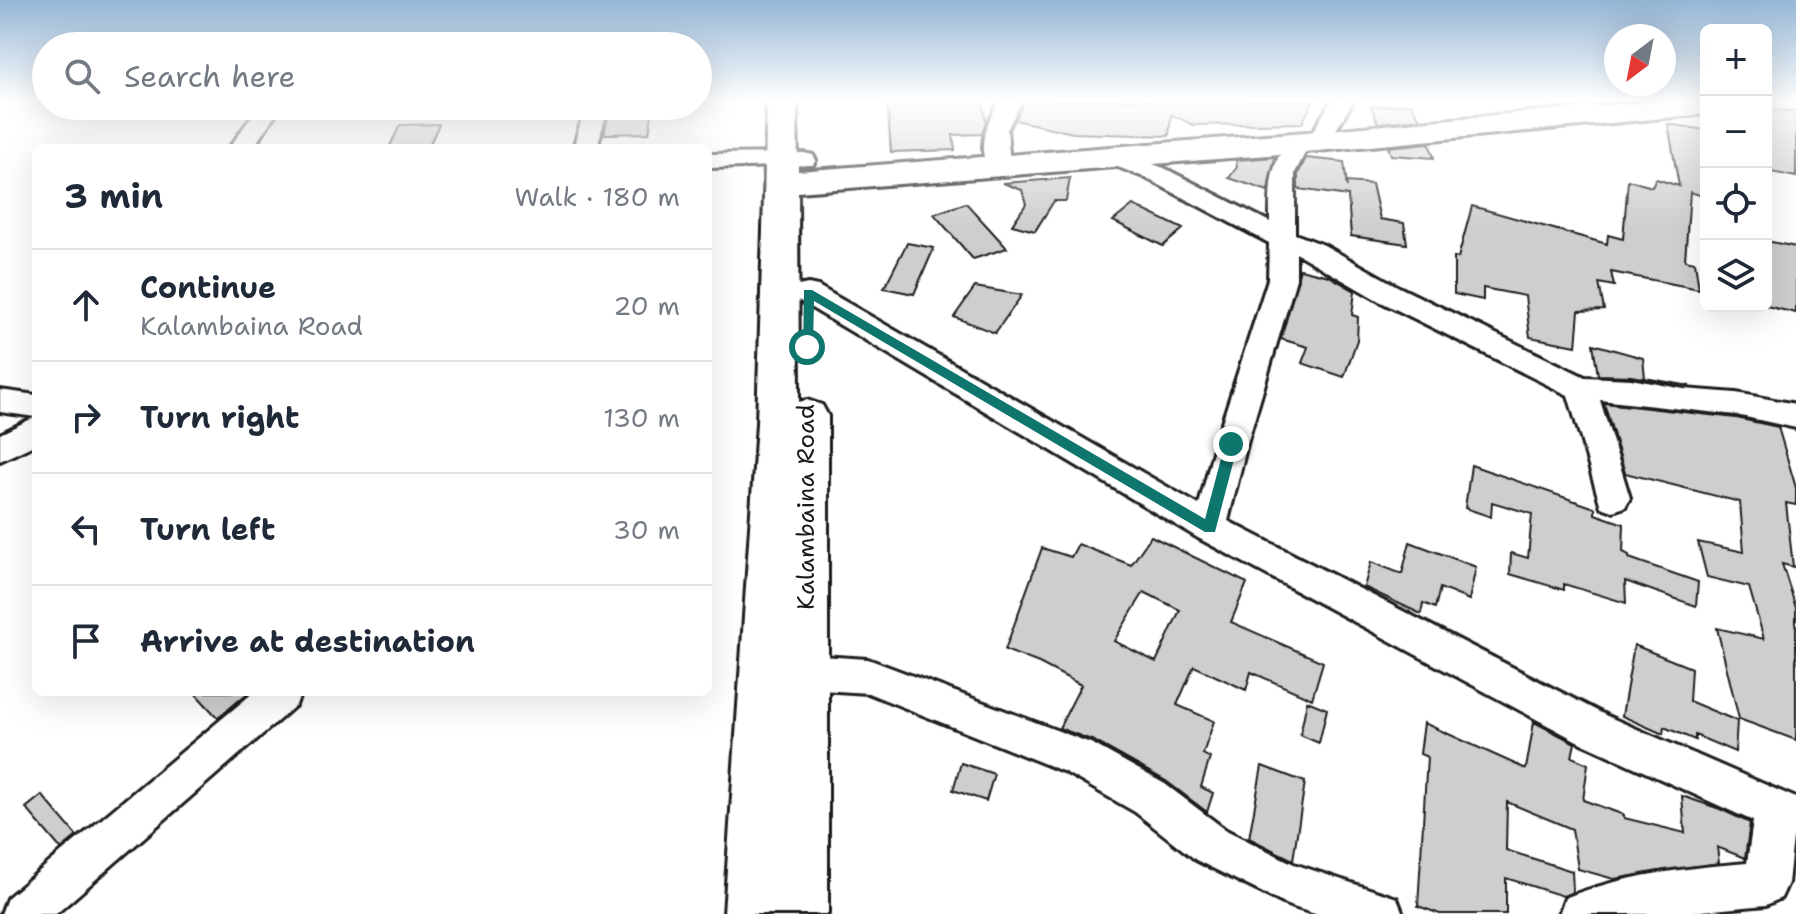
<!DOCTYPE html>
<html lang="en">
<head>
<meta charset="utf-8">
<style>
	body { margin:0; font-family:"Shantell Sans",sans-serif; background:#f2f2f3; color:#1f2937 }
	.controls { position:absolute; right:24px; top:24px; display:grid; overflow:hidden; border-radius:12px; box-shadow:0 8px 32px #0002 }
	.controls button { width:72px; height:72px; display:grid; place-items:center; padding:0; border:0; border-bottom:2px solid #e0e1e3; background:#fff; color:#1f2937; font:40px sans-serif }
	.compass { position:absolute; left:1604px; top:24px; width:72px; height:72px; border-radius:50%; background:#fff; box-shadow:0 8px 32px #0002; rotate:212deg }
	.stop { position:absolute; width:24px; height:24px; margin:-18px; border:6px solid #0f766e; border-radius:50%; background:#fff }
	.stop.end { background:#0f766e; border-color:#fff; box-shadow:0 2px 8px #0008 }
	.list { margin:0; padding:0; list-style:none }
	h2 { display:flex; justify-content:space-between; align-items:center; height:104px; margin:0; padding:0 32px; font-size:34px }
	h2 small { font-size:26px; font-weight:400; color:#747a83 }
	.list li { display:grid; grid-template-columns:52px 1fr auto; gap:24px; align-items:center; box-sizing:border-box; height:112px; padding:0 32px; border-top:2px solid #e0e1e3 }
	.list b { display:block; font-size:30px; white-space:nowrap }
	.list p { margin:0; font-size:26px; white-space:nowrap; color:#747a83 }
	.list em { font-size:26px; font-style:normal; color:#747a83 }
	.icon { flex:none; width:44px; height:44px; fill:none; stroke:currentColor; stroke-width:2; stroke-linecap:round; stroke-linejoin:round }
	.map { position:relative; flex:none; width:1796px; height:914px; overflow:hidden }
	.search { position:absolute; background:#fff; box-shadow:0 8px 32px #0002; left:32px; top:32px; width:680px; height:88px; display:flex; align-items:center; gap:20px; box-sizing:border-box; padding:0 28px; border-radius:44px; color:#747a83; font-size:30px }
	.panel { position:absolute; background:#fff; box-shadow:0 8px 32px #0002; left:32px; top:144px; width:680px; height:552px; border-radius:12px }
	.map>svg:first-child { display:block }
	.building { fill:#cecece; stroke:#1c1c1c; stroke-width:2; fill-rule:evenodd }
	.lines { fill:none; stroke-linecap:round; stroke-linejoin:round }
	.street-casing { stroke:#1c1c1c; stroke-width:6 }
	.secondary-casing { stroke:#1c1c1c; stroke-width:6 }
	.street { fill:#fff; fill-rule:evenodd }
	.secondary { fill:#fff; fill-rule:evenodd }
	.route { fill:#0f766e }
	.labels { text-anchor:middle; stroke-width:8; stroke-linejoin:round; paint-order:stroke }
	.street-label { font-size:24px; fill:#1c1c1c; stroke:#fff }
</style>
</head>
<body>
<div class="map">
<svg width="1796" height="914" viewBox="0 0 1796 914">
	<rect width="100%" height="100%" fill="#fff"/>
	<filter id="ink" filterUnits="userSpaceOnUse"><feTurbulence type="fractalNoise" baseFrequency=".0125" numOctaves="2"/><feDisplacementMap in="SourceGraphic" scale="16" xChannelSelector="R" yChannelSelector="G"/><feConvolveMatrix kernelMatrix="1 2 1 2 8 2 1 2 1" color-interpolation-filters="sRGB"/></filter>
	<g filter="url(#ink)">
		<path class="building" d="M887,100H982L986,121L982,134L953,135L955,150L891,152Z
			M1025,100H1314L1302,123L1193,125L1171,114L1169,136L1073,133L1015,120Z
			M1411,104L1420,119L1378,123L1371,107Z
			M653,108L649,133L604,134L610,110Z
			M1766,110L1796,111V177L1766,171Z
			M439,124L428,148H389L400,125Z
			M1668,124L1706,130V197L1690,192L1685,260L1695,262L1699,289L1611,272L1614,286L1599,283L1604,310L1579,311L1576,346L1530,337L1525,296L1483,288V300L1454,294V257L1458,258L1472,206L1607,244L1608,235L1623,239L1628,180L1652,187L1656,179L1679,186Z
			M1429,143L1434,158L1391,155L1388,147Z
			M1275,157L1268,191L1229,178L1237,167L1236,160Z
			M1306,158L1344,162L1347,187L1346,182L1372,184L1380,219L1404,223L1407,244L1351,236L1348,196L1298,189V174Z
			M1070,178L1066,201H1054L1035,231L1012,225L1026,204L1022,190L1003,183Z
			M966,203L1007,248L973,259L934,214Z
			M1133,205L1183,229L1163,246L1113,221Z
			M1766,241L1796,247V313L1766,306Z
			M907,243L934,248L914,294L884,288Z
			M1300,269L1329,276L1355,291L1352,315L1358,317L1357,340L1344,377L1302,363L1308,347L1281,339Z
			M975,287L1022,295L995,333L954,317Z
			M1593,344L1643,358L1645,378L1690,386L1631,376L1598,375Z
			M1604,403L1736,418L1778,427L1796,488V505L1786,503L1793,567L1782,564L1796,608V740L1739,719L1717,628L1764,639L1749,587L1707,577L1698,542L1744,552L1740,502L1625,473Z
			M1471,465L1595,508V514L1624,524L1623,552L1629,555V558L1698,582L1696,606L1625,581L1626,603L1564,584V590L1510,574L1511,553L1528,558L1532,514L1492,502L1491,517L1465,508Z
			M1151,536L1247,583L1231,622L1323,662L1312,699L1251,672L1246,690L1194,666L1177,705L1214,721L1203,754L1210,758L1201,787L1213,793L1207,812L1166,781L1094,741L1059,728L1081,685L1039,663L1005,650L1042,548L1071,557L1078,544L1131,565ZM1144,592L1180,610L1156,662L1114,641Z
			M1410,542L1476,567L1469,600L1440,588L1435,608L1423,603L1421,614L1364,587L1371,562L1402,574Z
			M1634,645L1691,668L1689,701L1737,721L1735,752L1695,735V740L1664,727L1663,734L1622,716Z
			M194,692H249L218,718Z
			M1307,701L1327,709L1319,743L1300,735Z
			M1534,722L1575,743L1572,757L1588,764L1583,800L1624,815V818L1685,833L1682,796L1720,809L1750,823L1745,858L1717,847L1719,863L1614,879L1578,869L1572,829L1507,802L1506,850L1572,871L1573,892L1563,896L1506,878V914H1440L1418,906L1427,757L1420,754L1424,723L1526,769Z
			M961,763L994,774L986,801L953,790Z
			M1262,766L1305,782L1293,860L1249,838Z
			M42,795L77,836L61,849L26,808Z"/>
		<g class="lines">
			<defs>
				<path id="street" d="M1000,100H1022L1007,130L1010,164L1007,169H989C975,146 988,121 1000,100Z
					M1332,100H1354L1326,146L1318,148L1309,145L1295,173V234L1324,245L1399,287L1585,377L1631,379L1684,389L1736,393L1796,404V428L1736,415L1600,400L1630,498L1625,507L1613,511L1601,507L1568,395L1379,301L1296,253V279L1247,444L1228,521L1607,716L1796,798V840L1793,838L1788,883L1781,898L1766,905L1671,914H1559L1565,898C1622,875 1686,868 1747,863L1753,821L1579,742L1198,538L798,300L794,293L798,286L808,284L818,286L1199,505L1215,444L1268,279L1269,243L1146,178L1100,160L1096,155L1100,150L1108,148L1164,168L1270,222C1270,186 1269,168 1290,137L1298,135L1308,139Z
					M259,106H281L253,148H229Z
					M586,106H608L597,148H573Z
					M804,153L813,155L816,160L813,165L708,168V154Z
					M0,390L36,395V444L0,461V434L35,417L0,412Z
					M805,655L868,659L1093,744L1165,784L1226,830L1294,864L1397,898L1403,914H1315L1287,905L1196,860L1135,812L1065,772L868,693L805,689L792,684L786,672L792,660Z
					M254,692H301L296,705L56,914H1L7,898Z"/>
				<path id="secondary" d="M767,100H797L798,171L1318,131L1663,100H1706V114L1318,151L798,192L799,402L807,400L822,405L828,416V914H724L757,423Z"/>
			</defs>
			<use href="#street" class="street-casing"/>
			<use href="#secondary" class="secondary-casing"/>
			<use href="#street" class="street"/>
			<use href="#secondary" class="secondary"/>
		</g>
	</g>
	<linearGradient id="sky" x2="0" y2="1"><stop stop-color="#95b6d5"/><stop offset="0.44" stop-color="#fff"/><stop offset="1" stop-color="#fff" stop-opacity="0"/></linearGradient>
	<rect width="1796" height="228" fill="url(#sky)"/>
	<path class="route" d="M804,290H812L1205,519L1225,444L1231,439L1236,441L1238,444L1215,532H1205L814,301L813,347L803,350Z"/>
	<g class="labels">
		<g class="street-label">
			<text transform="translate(806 507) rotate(-90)" y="8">Kalambaina Road</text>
		</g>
	</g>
</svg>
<div class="controls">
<button>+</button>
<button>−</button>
<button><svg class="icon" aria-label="locate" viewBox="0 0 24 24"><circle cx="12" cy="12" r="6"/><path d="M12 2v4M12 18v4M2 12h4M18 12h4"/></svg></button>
<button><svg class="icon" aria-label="layers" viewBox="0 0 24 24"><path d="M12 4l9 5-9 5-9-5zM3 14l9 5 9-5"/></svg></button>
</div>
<svg class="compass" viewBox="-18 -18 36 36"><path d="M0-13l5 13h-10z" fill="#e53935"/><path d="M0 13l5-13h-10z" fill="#747a83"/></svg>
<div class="stop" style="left:807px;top:347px"></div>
<div class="stop end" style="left:1231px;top:444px"></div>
<div class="search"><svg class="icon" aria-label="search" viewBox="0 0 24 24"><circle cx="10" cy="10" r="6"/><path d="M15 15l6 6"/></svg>Search here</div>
<section class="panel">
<h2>3 min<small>Walk · 180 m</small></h2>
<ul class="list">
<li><svg class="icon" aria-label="ahead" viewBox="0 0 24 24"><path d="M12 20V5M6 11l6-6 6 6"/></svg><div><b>Continue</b><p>Kalambaina Road</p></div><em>20 m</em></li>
<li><svg class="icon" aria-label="right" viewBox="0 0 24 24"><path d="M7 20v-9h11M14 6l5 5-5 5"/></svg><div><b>Turn right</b></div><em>130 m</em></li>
<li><svg class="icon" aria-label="left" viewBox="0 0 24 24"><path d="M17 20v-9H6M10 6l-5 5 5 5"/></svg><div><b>Turn left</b></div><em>30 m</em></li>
<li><svg class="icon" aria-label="arrive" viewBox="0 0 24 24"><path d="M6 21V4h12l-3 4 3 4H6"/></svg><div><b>Arrive at destination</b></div></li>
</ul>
</section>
</div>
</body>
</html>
